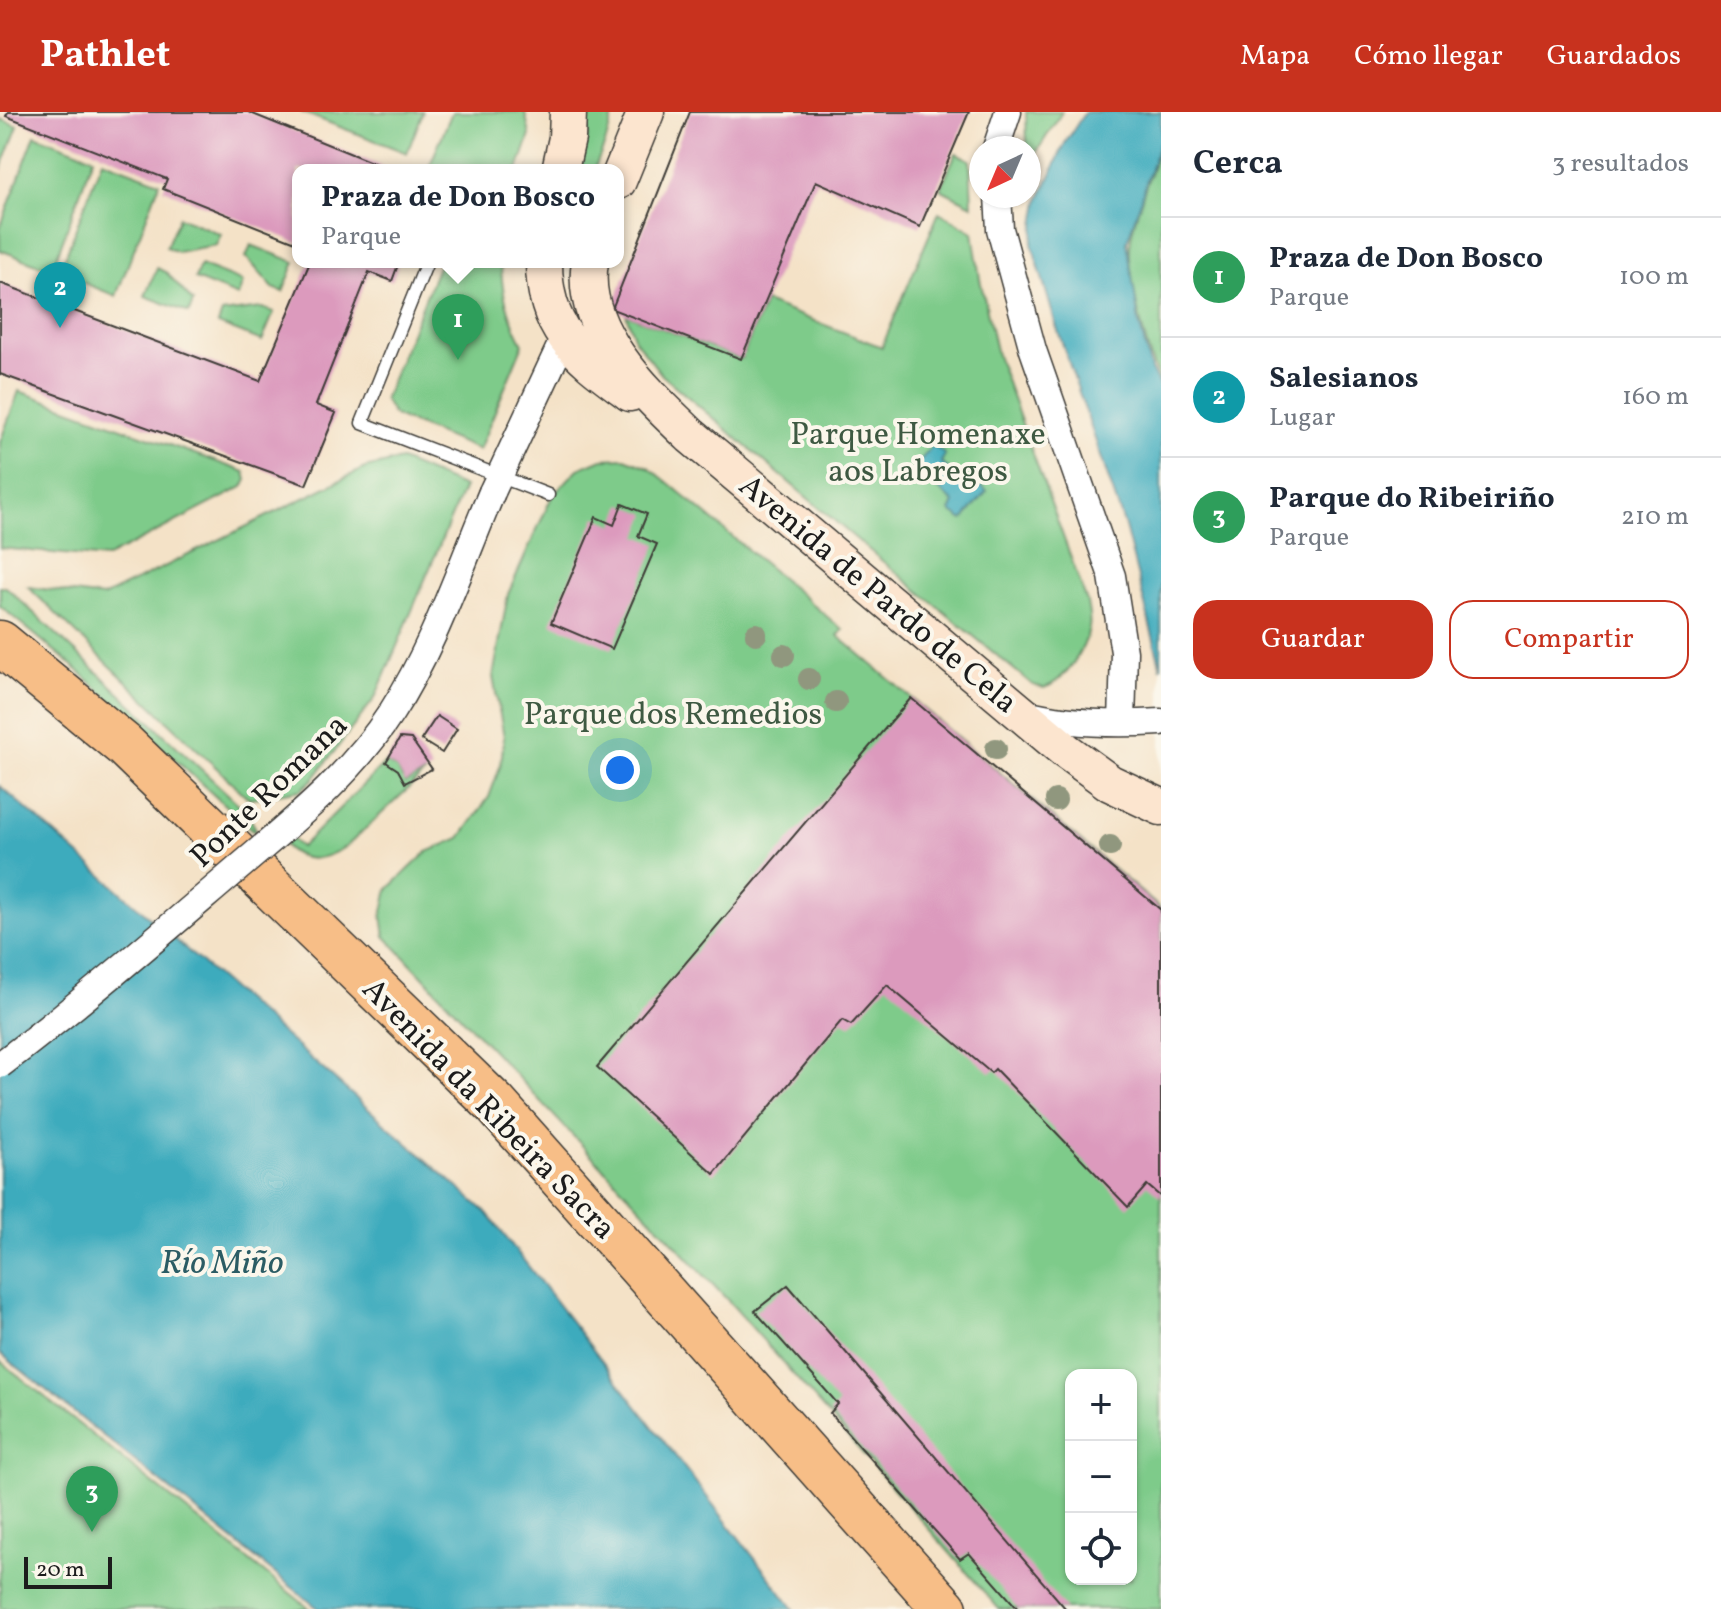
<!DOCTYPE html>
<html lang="es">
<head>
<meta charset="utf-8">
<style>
	body { margin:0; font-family:Vollkorn,serif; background:#f6f6f7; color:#1f2937 }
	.controls { position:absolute; right:24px; bottom:24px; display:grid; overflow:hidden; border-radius:16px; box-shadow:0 2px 6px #0004 }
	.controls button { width:72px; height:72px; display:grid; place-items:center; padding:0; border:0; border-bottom:2px solid #e0e1e3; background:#fff; color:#1f2937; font:40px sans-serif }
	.compass { position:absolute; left:969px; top:24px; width:72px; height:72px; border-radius:50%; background:#fff; box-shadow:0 2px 6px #0004; rotate:224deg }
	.scale { position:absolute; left:24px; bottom:20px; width:88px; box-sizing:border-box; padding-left:8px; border:4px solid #1c1c1c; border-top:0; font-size:22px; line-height:28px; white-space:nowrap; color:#1c1c1c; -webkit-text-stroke:6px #fbf7ec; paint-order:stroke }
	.you { position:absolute; left:620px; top:658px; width:28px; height:28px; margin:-20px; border:6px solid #fff; border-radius:50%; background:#1a73e8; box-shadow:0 0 0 12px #1a73e833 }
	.badge { display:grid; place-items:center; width:52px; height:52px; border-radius:50%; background:#c8321e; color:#fff; font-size:26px; font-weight:700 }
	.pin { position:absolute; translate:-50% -66px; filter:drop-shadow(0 2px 4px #0008) }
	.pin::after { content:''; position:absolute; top:42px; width:28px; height:24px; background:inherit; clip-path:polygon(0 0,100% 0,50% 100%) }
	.popup { position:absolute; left:292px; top:52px; width:332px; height:104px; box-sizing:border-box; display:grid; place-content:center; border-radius:16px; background:#fff; filter:drop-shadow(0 2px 6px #0005); font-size:26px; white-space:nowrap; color:#747a83 }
	.popup b { font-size:30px; color:#1f2937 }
	.popup::after { content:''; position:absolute; left:50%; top:100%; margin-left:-16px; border:16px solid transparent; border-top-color:#fff }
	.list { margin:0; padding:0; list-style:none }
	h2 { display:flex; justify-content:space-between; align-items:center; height:104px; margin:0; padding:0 32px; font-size:34px }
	h2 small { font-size:26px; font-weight:400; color:#747a83 }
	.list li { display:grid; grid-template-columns:52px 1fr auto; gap:24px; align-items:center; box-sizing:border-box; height:120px; padding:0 32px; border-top:2px solid #e0e1e3 }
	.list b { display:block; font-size:30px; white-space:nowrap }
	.list p { margin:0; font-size:26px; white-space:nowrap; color:#747a83 }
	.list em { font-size:26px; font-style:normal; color:#747a83 }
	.actions { display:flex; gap:16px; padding:24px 32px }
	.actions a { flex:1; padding:18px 0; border:2px solid #c8321e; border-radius:24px; text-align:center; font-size:28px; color:#c8321e }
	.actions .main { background:#c8321e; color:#fff }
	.icon { flex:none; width:44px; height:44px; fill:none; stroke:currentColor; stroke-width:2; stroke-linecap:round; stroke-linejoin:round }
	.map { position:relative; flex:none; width:1161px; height:1497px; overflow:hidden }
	header { display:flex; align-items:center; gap:48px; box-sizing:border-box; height:112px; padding:0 40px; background:#c8321e; color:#fff }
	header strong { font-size:38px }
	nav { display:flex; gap:44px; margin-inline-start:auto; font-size:28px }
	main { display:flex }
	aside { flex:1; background:#fff }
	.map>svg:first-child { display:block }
	.green { fill:#7ecb8a; stroke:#4d7453; stroke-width:2; fill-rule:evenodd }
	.water { fill:#3eabbd; stroke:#2d646c; stroke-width:2 }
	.building { fill:#dc9abd }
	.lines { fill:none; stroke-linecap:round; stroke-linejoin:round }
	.lane-casing { stroke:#3c3a36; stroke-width:15 }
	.street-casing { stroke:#3c3a36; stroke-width:29 }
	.secondary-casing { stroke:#3c3a36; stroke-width:39 }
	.highway-casing { stroke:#3c3a36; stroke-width:47 }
	.lane { stroke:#fff; stroke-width:12 }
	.street { stroke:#fff; stroke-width:26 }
	.secondary { stroke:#fce5cf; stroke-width:36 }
	.highway { stroke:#f7be87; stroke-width:44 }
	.street-bridge-casing { stroke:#3c3a36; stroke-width:29; stroke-linecap:butt }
	.street-bridge { stroke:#fff; stroke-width:26 }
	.tree { fill:#90977e }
	.labels { text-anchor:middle; stroke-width:8; stroke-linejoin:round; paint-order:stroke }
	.park-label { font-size:32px; fill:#3e5942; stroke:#fbf7ec }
	.street-label { font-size:32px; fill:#1c1c1c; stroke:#fbf7ec }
	.water-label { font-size:34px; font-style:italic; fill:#2b5c64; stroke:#fbf7ec }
</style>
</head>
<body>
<header>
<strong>Pathlet</strong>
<nav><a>Mapa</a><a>Cómo llegar</a><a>Guardados</a></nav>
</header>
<main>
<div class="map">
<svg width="1161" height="1497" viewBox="0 0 1161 1497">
	<rect width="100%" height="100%" fill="#fbf7ec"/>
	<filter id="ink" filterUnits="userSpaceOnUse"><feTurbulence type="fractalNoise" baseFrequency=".0125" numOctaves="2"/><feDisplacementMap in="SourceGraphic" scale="16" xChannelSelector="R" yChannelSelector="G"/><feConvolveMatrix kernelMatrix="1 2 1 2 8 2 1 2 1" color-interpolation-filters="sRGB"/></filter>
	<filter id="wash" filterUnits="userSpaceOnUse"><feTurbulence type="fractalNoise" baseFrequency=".006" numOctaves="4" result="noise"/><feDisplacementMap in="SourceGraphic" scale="32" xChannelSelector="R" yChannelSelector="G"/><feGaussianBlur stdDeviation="1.8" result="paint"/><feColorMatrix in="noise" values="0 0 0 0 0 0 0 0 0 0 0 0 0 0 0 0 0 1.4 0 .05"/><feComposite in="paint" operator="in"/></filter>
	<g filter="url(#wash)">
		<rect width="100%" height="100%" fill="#f4e2c7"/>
		<path class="green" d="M301,0H423L407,41Z
			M452,0H525L530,23L518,58H428Z
			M586,0H614L606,29L594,58H581L588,23Z
			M1026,0H1062L1029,52V36H1027Z
			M0,7L18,14L0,60Z
			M35,23L93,45L52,158L0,138V116Z
			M1161,30V273C1147,242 1125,159 1131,126C1137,94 1151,62 1161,30Z
			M956,41L970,48L972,93L940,77Z
			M102,48L160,70L116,184L59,161Z
			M939,100L973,120L980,167L997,243L1087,490C1088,499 1091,507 1089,516C1085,538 1065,569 1044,576L1033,573L881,448L662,263L635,228L626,202L741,247L765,190L882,235Z
			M179,105L221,122L216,133L177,140L166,135Z
			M251,133L295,150L283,180L273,176L246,145Z
			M440,150H501C501,181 509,205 523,232L479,338L393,303L384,287Z
			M200,153L243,170L238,184L195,167Z
			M157,156L167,161L193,190L189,201L145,184Z
			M262,196L274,200L262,229L218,212L222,201Z
			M19,279L245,360L247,368L243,375L106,446L0,436V330Z
			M625,346L648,355L665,368L843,518L838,524L1161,797V1497H999L735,1196L385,824L382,804L388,777L427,740L460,726L489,685L501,652L504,625L493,565L508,482L552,384L578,357L602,347ZM1071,1263H1131V1467H1071Z
			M401,348L464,375L375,586L314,666L301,678L249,687L28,475L103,485L365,356Z
			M0,475H6L246,699L256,717L253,719L73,554L0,494Z
			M386,650L398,658L405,671L425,661L347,734C324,748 304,754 284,733L290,726L301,735Z
			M0,1249L310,1497H0Z"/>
		<path class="water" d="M1085,0H1161V25L1127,130L1139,210L1151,257L1161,278V556L1125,415L1056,213L1032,132L1039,88L1065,31Z
			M932,334H935L945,343L941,350L968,375L977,370L987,379L963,408L950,399L954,391L927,367L920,373L909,363Z
			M0,674L487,1101L794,1497H319L0,1241Z"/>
		<g id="blocks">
			<path class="building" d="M8,0H248L391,58H298V131L163,77L167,67L6,4Z
				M690,0H969L920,115L816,69L741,247L612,197Z
				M310,150H399L392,169L369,160L316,293L336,301L306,373L0,262V171L260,269Z
				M622,392L647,402L638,424L657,432L612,537L551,511L596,405L614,413Z
				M911,586L1161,798V1085L1147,1073L1128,1095L995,957L991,961L887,873L851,913L842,908L714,1062L597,955Z
				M437,604L457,617L442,641L421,628Z
				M400,626L411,627L432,657L405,671L398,658L386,650Z
				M788,1173L1066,1497H1018L969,1441L960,1447L830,1301L838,1292L755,1199Z"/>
		</g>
	</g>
	<g filter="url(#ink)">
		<use href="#blocks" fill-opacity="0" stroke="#3c3a36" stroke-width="2"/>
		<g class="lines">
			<defs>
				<path id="lane" d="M427,150L362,311L548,383"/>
				<path id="street" d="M996,36L1008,0
					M998,84L1000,117L1033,238L1112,464L1124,540L1122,611
					M492,380L564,226
					M1022,600C1067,612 1115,613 1161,610"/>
				<path id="secondary" d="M560,58L567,26L568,0
					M618,69L646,0
					M544,150C544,220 579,243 630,281
					M590,150C578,219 647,282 691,324L1066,639L1110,671L1161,695"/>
				<path id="highway" d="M0,531L124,633L495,992L945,1497"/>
			</defs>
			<use href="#lane" class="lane-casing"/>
			<use href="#street" class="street-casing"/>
			<use href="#secondary" class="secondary-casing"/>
			<use href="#highway" class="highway-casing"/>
			<use href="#lane" class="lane"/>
			<use href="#street" class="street"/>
			<use href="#secondary" class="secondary"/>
			<use href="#highway" class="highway"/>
			<defs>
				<path id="street-bridge" d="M0,953C79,893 154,828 229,764C287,714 349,666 391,601C434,535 461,453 492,380"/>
			</defs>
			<use href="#street-bridge" class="street-bridge-casing"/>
			<use href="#street-bridge" class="street-bridge"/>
		</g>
		<g class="tree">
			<circle cx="756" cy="522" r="11"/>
			<circle cx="784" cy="543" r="11"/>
			<circle cx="809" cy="567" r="11"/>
			<circle cx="836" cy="590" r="11"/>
			<circle cx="996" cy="637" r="11"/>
			<circle cx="1056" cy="688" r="11"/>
			<circle cx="1110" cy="734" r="11"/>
		</g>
	</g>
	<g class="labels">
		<g class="park-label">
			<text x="918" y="332">Parque Homenaxe<tspan x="918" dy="37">aos Labregos</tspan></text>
			<text x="673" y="612">Parque dos Remedios</text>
		</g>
		<g class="street-label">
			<text transform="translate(879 481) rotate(40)" y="11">Avenida de Pardo de Cela</text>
			<text transform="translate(268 678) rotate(-44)" y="11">Ponte Romana</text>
			<text transform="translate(490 996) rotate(46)" y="11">Avenida da Ribeira Sacra</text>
		</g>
		<g class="water-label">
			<text x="222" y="1161">Río Miño</text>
		</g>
	</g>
</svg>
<div class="controls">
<button>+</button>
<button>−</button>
<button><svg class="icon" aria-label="locate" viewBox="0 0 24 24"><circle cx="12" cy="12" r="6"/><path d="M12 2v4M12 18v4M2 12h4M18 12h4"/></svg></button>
</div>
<svg class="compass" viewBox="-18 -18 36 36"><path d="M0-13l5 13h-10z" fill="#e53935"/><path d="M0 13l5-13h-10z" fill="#747a83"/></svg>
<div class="scale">20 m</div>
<div class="you"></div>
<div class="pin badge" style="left:458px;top:248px;background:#2e9e5b">1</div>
<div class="popup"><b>Praza de Don Bosco</b>Parque</div>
<div class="pin badge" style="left:60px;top:216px;background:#0f9aa8">2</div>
<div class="pin badge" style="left:92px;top:1420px;background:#2e9e5b">3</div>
</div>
<aside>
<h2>Cerca<small>3 resultados</small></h2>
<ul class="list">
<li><span class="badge" style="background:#2e9e5b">1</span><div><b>Praza de Don Bosco</b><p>Parque</p></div><em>100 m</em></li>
<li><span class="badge" style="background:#0f9aa8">2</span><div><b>Salesianos</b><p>Lugar</p></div><em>160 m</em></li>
<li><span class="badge" style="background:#2e9e5b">3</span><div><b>Parque do Ribeiriño</b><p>Parque</p></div><em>210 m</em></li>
</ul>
<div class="actions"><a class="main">Guardar</a><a>Compartir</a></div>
</aside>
</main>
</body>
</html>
